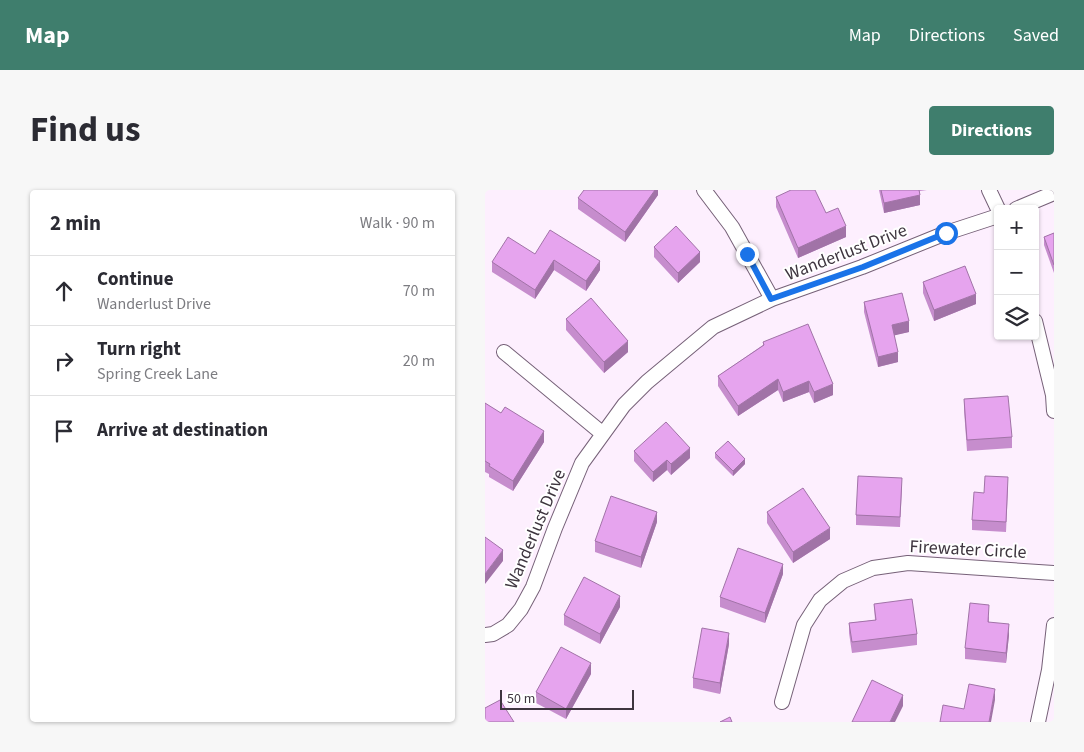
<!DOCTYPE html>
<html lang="en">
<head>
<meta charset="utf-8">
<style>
	body { margin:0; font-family:"Source Sans 3",sans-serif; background:#f7f7f7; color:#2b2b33 }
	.controls { position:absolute; right:15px; top:15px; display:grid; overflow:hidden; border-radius:5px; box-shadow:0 1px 4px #0004 }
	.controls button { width:45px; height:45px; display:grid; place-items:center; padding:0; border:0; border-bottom:1px solid #e1e1e2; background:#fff; color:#2b2b33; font:25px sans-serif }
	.scale { position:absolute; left:15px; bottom:12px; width:134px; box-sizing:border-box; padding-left:5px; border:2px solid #3e353f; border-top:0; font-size:14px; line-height:18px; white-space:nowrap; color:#3e353f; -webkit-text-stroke:4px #fff; paint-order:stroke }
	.stop { position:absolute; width:15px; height:15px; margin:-11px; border:4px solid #1a73e8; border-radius:50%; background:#fff }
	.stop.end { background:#1a73e8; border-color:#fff; box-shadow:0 1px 5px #0008 }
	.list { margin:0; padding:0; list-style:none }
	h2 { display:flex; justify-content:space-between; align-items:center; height:65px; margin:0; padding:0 20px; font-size:21px }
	h2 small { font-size:16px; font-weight:400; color:#7c7c81 }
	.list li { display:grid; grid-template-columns:32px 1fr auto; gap:15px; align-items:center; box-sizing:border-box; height:70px; padding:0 20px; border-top:1px solid #e1e1e2 }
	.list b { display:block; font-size:19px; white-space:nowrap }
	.list p { margin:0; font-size:16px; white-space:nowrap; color:#7c7c81 }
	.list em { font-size:16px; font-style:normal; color:#7c7c81 }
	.icon { flex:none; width:28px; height:28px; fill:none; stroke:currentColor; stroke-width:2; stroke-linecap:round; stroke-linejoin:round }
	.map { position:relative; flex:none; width:569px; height:532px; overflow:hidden; border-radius:5px }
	header { display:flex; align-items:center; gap:30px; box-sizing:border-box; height:70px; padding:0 25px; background:#3f7e6d; color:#fff }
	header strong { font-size:24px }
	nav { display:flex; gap:28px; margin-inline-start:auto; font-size:18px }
	.intro { display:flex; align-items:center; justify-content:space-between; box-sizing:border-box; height:120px; padding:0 30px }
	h1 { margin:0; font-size:35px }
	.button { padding:12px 22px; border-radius:5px; background:#3f7e6d; color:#fff; font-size:18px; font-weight:700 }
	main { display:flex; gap:30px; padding:0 30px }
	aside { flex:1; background:#fff; border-radius:5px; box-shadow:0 1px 4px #0004 }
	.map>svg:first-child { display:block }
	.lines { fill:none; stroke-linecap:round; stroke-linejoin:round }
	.street-casing { stroke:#766178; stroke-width:16 }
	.street { stroke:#fff; stroke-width:14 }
	.wall { fill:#c68dcd }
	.shaded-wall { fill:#a173a7 }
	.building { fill:#e6a4ee; stroke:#a173a7 }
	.route { stroke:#1a73e8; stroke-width:6 }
	.labels { text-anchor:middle; stroke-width:4; stroke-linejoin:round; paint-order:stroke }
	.street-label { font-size:18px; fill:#3e353f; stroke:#fff }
</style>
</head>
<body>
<header>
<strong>Map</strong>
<nav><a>Map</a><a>Directions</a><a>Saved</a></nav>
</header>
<div class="intro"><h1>Find us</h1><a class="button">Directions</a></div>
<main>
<aside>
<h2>2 min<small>Walk · 90 m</small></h2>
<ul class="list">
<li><svg class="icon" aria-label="ahead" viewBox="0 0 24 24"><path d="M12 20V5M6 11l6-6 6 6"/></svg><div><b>Continue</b><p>Wanderlust Drive</p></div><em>70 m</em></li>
<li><svg class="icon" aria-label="right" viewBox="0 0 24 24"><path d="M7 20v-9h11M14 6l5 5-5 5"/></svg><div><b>Turn right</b><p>Spring Creek Lane</p></div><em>20 m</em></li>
<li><svg class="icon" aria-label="arrive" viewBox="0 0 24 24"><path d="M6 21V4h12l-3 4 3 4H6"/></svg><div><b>Arrive at destination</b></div></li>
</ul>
</aside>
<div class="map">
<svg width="569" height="532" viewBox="0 0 569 532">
	<rect width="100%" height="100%" fill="#fdeffe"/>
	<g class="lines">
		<defs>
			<path id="street" d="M219,0L247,37L287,109
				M504,0L513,19
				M531,19L569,3
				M550,131L568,205L569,221
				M19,162L118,244
				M0,445L8,444L23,435L36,419L48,397L70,338L97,273L139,215L162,192L228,137L287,109L377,77L461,43L513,26
				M297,512L319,435L335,410L358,391L388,378L423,373L569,383
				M553,532L564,480L569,435"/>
		</defs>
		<use href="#street" class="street-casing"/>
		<use href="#street" class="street"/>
	</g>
	<path class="wall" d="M173,0V5L140,52L93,19V8Z
		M394,0H442L435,1V15L399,23Z
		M291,7L341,23L361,47L313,68L291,17Z
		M569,43V83L559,55V47Z
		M169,57L215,72L193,93L169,67Z
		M50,64L115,80L101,101L69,80L50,109L7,82V72Z
		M438,92L491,114L449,131L438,103Z
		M379,112L424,142L409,145L413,172L393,177L379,122Z
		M81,129L143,162L119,183L81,140Z
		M278,152L348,205L329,213L324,202L298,212L293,200L253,226L233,196V186L278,155Z
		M479,209L527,247V258L482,261L479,220Z
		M0,213L59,252L28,301L4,287V284L0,282Z
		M149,261L205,268L186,285L182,280L168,292L149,271Z
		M230,263L260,274L248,286L230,268Z
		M417,298L415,337L371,335V325Z
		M523,298L521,342L487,340V330L499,303Z
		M282,322L345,349L308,373L282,333Z
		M172,332L156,378L110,362V351Z
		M298,384L280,433L235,417V407Z
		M389,414L432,444V455L367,463L364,443V433L390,430Z
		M135,417L115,454L79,435V425Z
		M504,426V432L524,445L521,473L480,469V458Z
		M244,454L235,504L208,498V488Z
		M106,484L81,529L51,513V502Z"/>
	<path class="shaded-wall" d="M170,0H173V5L140,52V42Z
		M435,5V15L399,23V13Z
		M361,36V47L313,68V58Z
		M215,62V72L193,93V83Z
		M69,70V80L50,109V100Z
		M115,71V80L101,101V91Z
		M491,104V114L449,131V120Z
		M424,131V142L407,146V135Z
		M143,151V162L119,183V172Z
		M413,162V172L393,177V167Z
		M293,189V200L253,226V216Z
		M324,191V202L298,212V202Z
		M348,194V205L329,213V202Z
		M59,241V252L28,301V291Z
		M205,258V268L186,285V274Z
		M260,269V274L248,286V281Z
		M182,270V280L168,292V282Z
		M172,322V332L156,378V367Z
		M345,338V349L308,373V362Z
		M18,360V371L0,394V384Z
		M298,374V384L280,433V423Z
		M135,406V417L115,454V444Z
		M524,434V445L521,473V463Z
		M244,443V454L235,504V493Z
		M106,473V484L81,529V519Z
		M510,499V510L506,532H504Z
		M418,505V516L410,532H405Z"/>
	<path class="building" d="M99,0H170L140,42L93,8Z
		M306,0H330L341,23L353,18L361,36L313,58L291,7Z
		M396,0H434L435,5L399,13Z
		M191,36L215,62L193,83L169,57Z
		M65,40L115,71L101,91L69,70L50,100L7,72L23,47L50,64Z
		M569,43V75L559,47Z
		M480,76L491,104L449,120L438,92Z
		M417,103L424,131L407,135L413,162L393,167L379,112Z
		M106,108L143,151L119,172L81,129Z
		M323,134L348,194L329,202L324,191L298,202L293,189L253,216L233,186L279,155L278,152Z
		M523,206L527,247L482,250L479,209Z
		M0,213L16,223L20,217L59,241L28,291L4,276L5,274L0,271Z
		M181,232L205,258L186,274L182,270L168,282L149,261Z
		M243,251L260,269L248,281L230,263Z
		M373,286L417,288L415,327L371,325Z
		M500,286L523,287L521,332L487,330L489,302L499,303Z
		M318,298L345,338L308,362L282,322Z
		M126,306L172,322L156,367L110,351Z
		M0,347L18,360L0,384Z
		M253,358L298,374L280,423L235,407Z
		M99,387L135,406L115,444L79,425Z
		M427,409L432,444L367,452L364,433L391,430L389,414Z
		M485,413L504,415L503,432L524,434L521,463L480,458Z
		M217,438L244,443L235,493L208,488Z
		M76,457L106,473L81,519L51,502Z
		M387,490L418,505L405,532H367Z
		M484,494L510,499L504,532H455L458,515L479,519Z
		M15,510L29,532H0V518Z
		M245,527L247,532H235Z"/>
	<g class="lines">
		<path class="route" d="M262,64L286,109L378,77L461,43"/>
	</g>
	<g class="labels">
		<g class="street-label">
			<text transform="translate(361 62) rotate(-21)" y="6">Wanderlust Drive</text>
			<text transform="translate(50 339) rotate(-67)" y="6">Wanderlust Drive</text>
			<text transform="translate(483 359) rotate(3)" y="6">Firewater Circle</text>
		</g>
	</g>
</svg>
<div class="controls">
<button>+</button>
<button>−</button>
<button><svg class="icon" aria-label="layers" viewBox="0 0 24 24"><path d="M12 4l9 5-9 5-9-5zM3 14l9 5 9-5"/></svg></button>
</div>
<div class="scale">50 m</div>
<div class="stop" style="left:461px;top:43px"></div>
<div class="stop end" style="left:262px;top:64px"></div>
</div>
</main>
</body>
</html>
